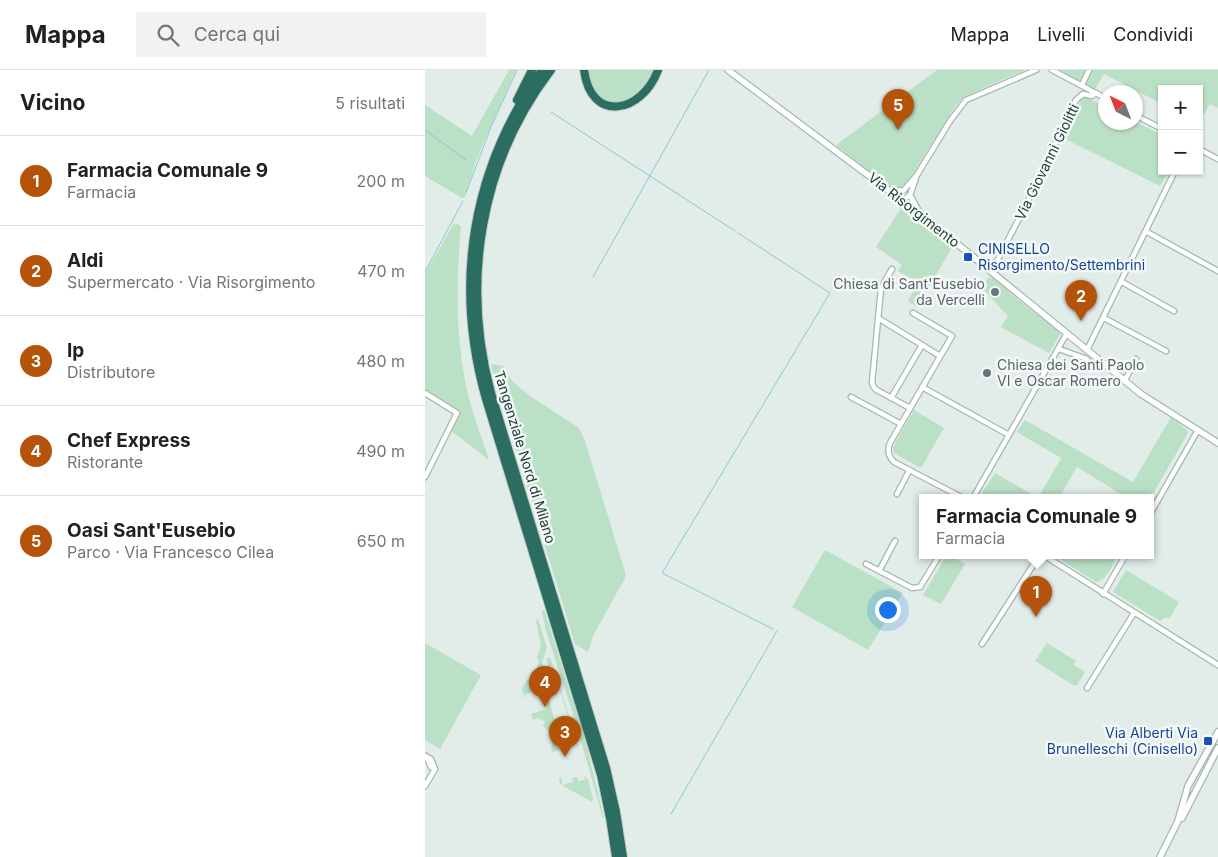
<!DOCTYPE html>
<html lang="it">
<head>
<meta charset="utf-8">
<style>
	body { margin:0; font-family:Inter,sans-serif; background:#f2f2f2; color:#202124 }
	.controls { position:absolute; right:15px; top:15px; display:grid; overflow:hidden; border-radius:0px; box-shadow:0 1px 4px #0004 }
	.controls button { width:45px; height:45px; display:grid; place-items:center; padding:0; border:0; border-bottom:1px solid #e0e0e0; background:#fff; color:#202124; font:25px sans-serif }
	.compass { position:absolute; left:673px; top:15px; width:45px; height:45px; border-radius:50%; background:#fff; box-shadow:0 1px 4px #0004; rotate:318deg }
	.you { position:absolute; left:462px; top:539px; width:18px; height:18px; margin:-12px; border:4px solid #fff; border-radius:50%; background:#1a73e8; box-shadow:0 0 0 8px #1a73e833 }
	.badge { display:grid; place-items:center; width:32px; height:32px; border-radius:50%; background:#b45309; color:#fff; font-size:16px; font-weight:700 }
	.pin { position:absolute; translate:-50% -41px; filter:drop-shadow(0 1px 2px #0008) }
	.pin::after { content:''; position:absolute; top:26px; width:18px; height:15px; background:inherit; clip-path:polygon(0 0,100% 0,50% 100%) }
	.popup { position:absolute; left:494px; top:424px; width:235px; height:65px; box-sizing:border-box; display:grid; place-content:center; border-radius:0px; background:#fff; filter:drop-shadow(0 1px 4px #0005); font-size:16px; white-space:nowrap; color:#757577 }
	.popup b { font-size:19px; color:#202124 }
	.popup::after { content:''; position:absolute; left:50%; top:100%; margin-left:-10px; border:10px solid transparent; border-top-color:#fff }
	.list { margin:0; padding:0; list-style:none }
	h2 { display:flex; justify-content:space-between; align-items:center; height:65px; margin:0; padding:0 20px; font-size:21px }
	h2 small { font-size:16px; font-weight:400; color:#757577 }
	.list li { display:grid; grid-template-columns:32px 1fr auto; gap:15px; align-items:center; box-sizing:border-box; height:90px; padding:0 20px; border-top:1px solid #e0e0e0 }
	.list b { display:block; font-size:19px; white-space:nowrap }
	.list p { margin:0; font-size:16px; white-space:nowrap; color:#757577 }
	.list em { font-size:16px; font-style:normal; color:#757577 }
	.icon { flex:none; width:28px; height:28px; fill:none; stroke:currentColor; stroke-width:2; stroke-linecap:round; stroke-linejoin:round }
	.map { position:relative; flex:none; width:793px; height:787px; overflow:hidden }
	header { display:flex; align-items:center; gap:30px; box-sizing:border-box; height:70px; padding:0 25px; background:#fff; border-bottom:1px solid #e0e0e0 }
	header strong { font-size:24px }
	nav { display:flex; gap:28px; margin-inline-start:auto; font-size:18px }
	.search { width:350px; height:45px; background:#f2f2f2; display:flex; align-items:center; gap:12px; box-sizing:border-box; padding:0 18px; border-radius:0px; color:#757577; font-size:19px }
	main { display:flex }
	aside { flex:1; background:#fff }
	.map>svg:first-child { display:block }
	.green { fill:#bae0c5 }
	.lines { fill:none; stroke-linecap:round; stroke-linejoin:round }
	.stream { stroke:#87c8d5; stroke-width:1 }
	.minor-casing { stroke:#a4b6b0; stroke-width:7 }
	.tertiary-casing { stroke:#a4b6b0; stroke-width:8 }
	.motorway-casing { stroke:#c1cac7; stroke-width:10 }
	.minor { stroke:#fff; stroke-width:4.5 }
	.tertiary { stroke:#fff; stroke-width:5.5 }
	.motorway { stroke:#2b6e61; stroke-width:8 }
	.transit-dot { fill:#1a4fb4; stroke:#f3f9f6; stroke-width:2 }
	.worship-dot { fill:#6b7280; stroke:#f3f9f6; stroke-width:2 }
	.labels { text-anchor:middle; stroke-width:5; stroke-linejoin:round; paint-order:stroke }
	.street-label { font-size:14px; fill:#214038; stroke:#f3f9f6 }
	.transit-label { font-size:14px; fill:#164399; stroke:#f3f9f6; text-anchor:start }
	.worship-label { font-size:14px; fill:#5b616d; stroke:#f3f9f6; text-anchor:end }
</style>
</head>
<body>
<header>
<strong>Mappa</strong>
<div class="search"><svg class="icon" aria-label="search" viewBox="0 0 24 24"><circle cx="10" cy="10" r="6"/><path d="M15 15l6 6"/></svg>Cerca qui</div>
<nav><a>Mappa</a><a>Livelli</a><a>Condividi</a></nav>
</header>
<main>
<aside>
<h2>Vicino<small>5 risultati</small></h2>
<ul class="list">
<li><span class="badge">1</span><div><b>Farmacia Comunale 9</b><p>Farmacia</p></div><em>200 m</em></li>
<li><span class="badge">2</span><div><b>Aldi</b><p>Supermercato · Via Risorgimento</p></div><em>470 m</em></li>
<li><span class="badge">3</span><div><b>Ip</b><p>Distributore</p></div><em>480 m</em></li>
<li><span class="badge">4</span><div><b>Chef Express</b><p>Ristorante</p></div><em>490 m</em></li>
<li><span class="badge">5</span><div><b>Oasi Sant'Eusebio</b><p>Parco · Via Francesco Cilea</p></div><em>650 m</em></li>
</ul>
</aside>
<div class="map">
<svg width="793" height="787" viewBox="0 0 793 787">
	<rect width="100%" height="100%" fill="#e2ede9"/>
	<path class="green" d="M84,0H91L65,58L51,91L40,127L37,128L0,106V35L47,66Z
		M162,0H231C229,5 227,10 224,14C211,32 181,43 168,19C164,14 164,6 162,0Z
		M512,0H600L540,26L531,35L483,112L474,118L463,116L411,75Z
		M635,0H793V38L785,34L779,44L774,41V19H737V34L679,4L670,19Z
		M661,27L680,37V52H711L737,65V101H744L735,116L644,71L639,66L656,30Z
		M478,135L528,176L492,237L483,231L493,213L473,201L477,195L451,177Z
		M29,153L36,156C31,212 30,269 43,324C48,346 57,368 64,390L25,360L35,341L0,320V204Z
		M568,207L586,224L636,263L624,283L576,257L583,246L557,218L563,208Z
		M66,294L78,296L87,311L105,326L154,358L160,371L200,502V508L168,566L163,582L150,574L75,328Z
		M489,340L519,358L496,398L469,383L468,377Z
		M746,347L761,359L763,363L725,429L702,428L652,397L634,428H557V423L570,403L613,428L636,388L592,362L600,350L708,412Z
		M400,480L478,523L443,580L367,537Z
		M521,486H527L540,494L516,534L498,525Z
		M630,486H692C687,495 683,510 671,512Z
		M701,500L754,532L745,548H739L735,551L688,522Z
		M119,539L161,673L179,748H178L150,650L121,561L117,541Z
		M113,549L122,578L117,592L120,603L116,605L122,624L118,625L116,619L101,624V627L100,628L97,619L101,611L107,608L114,592L112,587L116,575L111,551Z
		M0,573L56,605L15,679L0,670Z
		M622,573L651,591L649,595L660,602L652,615H648L610,591Z
		M125,587L144,646L141,653L139,648L143,646L127,596L123,597L122,589Z
		M124,631L130,651L135,650L138,660L133,674L135,680L127,682C125,668 131,667 118,656L120,652L113,648L108,650L106,644L122,639L120,632Z
		M159,706L163,709L168,729L167,732L138,716L135,713L134,708L136,707L138,715L148,712L147,708L152,707L153,711L160,710Z"/>
	<g class="lines">
		<path class="stream" d="M126,42L310,161
			M0,60L41,90
			M41,123L66,57L92,0
			M313,163L405,223L237,503L348,559
			M0,202L38,131
			M168,207L284,0
			M246,744L352,561"/>
		<defs>
			<path id="minor" d="M627,0L680,28
				M657,15L664,0
				M710,45L737,59
				M774,79L793,89
				M465,121L479,120L492,105L525,51L541,30L611,0
				M485,125L494,141
				M477,131L485,125L491,108
				M722,162L793,201
				M467,199L456,218L447,313L450,319L485,338
				M566,200L571,193L600,137L651,30L658,24L667,26L671,23
				M697,212L749,241
				M488,243L527,266L465,373C462,380 463,386 469,392L538,428
				M453,248L515,286
				M679,248L741,281
				M634,279L662,289
				M662,280L750,101
				M700,310L711,289
				M497,317L584,365
				M0,323L32,343L0,407
				M426,327L476,354
				M466,328L497,275
				M472,424L484,401
				M548,428L642,263
				M725,444L773,360
				M620,486L793,595
				M441,494L487,518L495,517L514,486
				M454,501L470,471
				M678,524L700,486
				M557,574L614,486
				M662,618L709,543
				M0,686L6,689L10,699L0,716
				M1,686L6,697L10,699"/>
			<path id="tertiary" d="M303,0L503,150L716,324L793,373
				M757,748L793,678
				M735,787L753,751L763,716L793,662"/>
			<path id="motorway" d="M117,0C47,98 28,213 61,329L176,705L185,748L191,787
				M126,0C55,93 36,212 66,323L181,698L191,742L198,787
				M159,0C166,54 217,43 233,0
				M92,30L107,0"/>
		</defs>
		<use href="#minor" class="minor-casing"/>
		<use href="#tertiary" class="tertiary-casing"/>
		<use href="#motorway" class="motorway-casing"/>
		<use href="#minor" class="minor"/>
		<use href="#tertiary" class="tertiary"/>
		<use href="#motorway" class="motorway"/>
	</g>
	<g class="transit-dot">
		<rect x="538" y="182" width="10" height="10" rx="2.5"/>
		<rect x="778" y="666" width="10" height="10" rx="2.5"/>
	</g>
	<g class="worship-dot">
		<circle cx="570" cy="222" r="5"/>
		<circle cx="562" cy="303" r="5"/>
	</g>
	<g class="labels">
		<g class="street-label">
			<text transform="translate(622 92) rotate(-64)" y="5">Via Giovanni Giolitti</text>
			<text transform="translate(489 140) rotate(38)" y="5">Via Risorgimento</text>
			<text transform="translate(100 387) rotate(73)" y="5">Tangenziale Nord di Milano</text>
		</g>
		<g class="transit-label">
			<text x="553" y="184">CINISELLO<tspan x="553" dy="16">Risorgimento/Settembrini</tspan></text>
			<text x="773" y="668" text-anchor="end">Via Alberti Via<tspan x="773" dy="16">Brunelleschi (Cinisello)</tspan></text>
		</g>
		<g class="worship-label">
			<text x="560" y="219">Chiesa di Sant'Eusebio<tspan x="560" dy="16">da Vercelli</tspan></text>
			<text x="572" y="300" text-anchor="start">Chiesa dei Santi Paolo<tspan x="572" dy="16">VI e Oscar Romero</tspan></text>
		</g>
	</g>
</svg>
<div class="controls">
<button>+</button>
<button>−</button>
</div>
<svg class="compass" viewBox="-18 -18 36 36"><path d="M0-13l5 13h-10z" fill="#e53935"/><path d="M0 13l5-13h-10z" fill="#757577"/></svg>
<div class="you"></div>
<div class="pin badge" style="left:611px;top:547px">1</div>
<div class="popup"><b>Farmacia Comunale 9</b>Farmacia</div>
<div class="pin badge" style="left:656px;top:251px">2</div>
<div class="pin badge" style="left:140px;top:687px">3</div>
<div class="pin badge" style="left:120px;top:637px">4</div>
<div class="pin badge" style="left:473px;top:60px">5</div>
</div>
</main>
</body>
</html>
